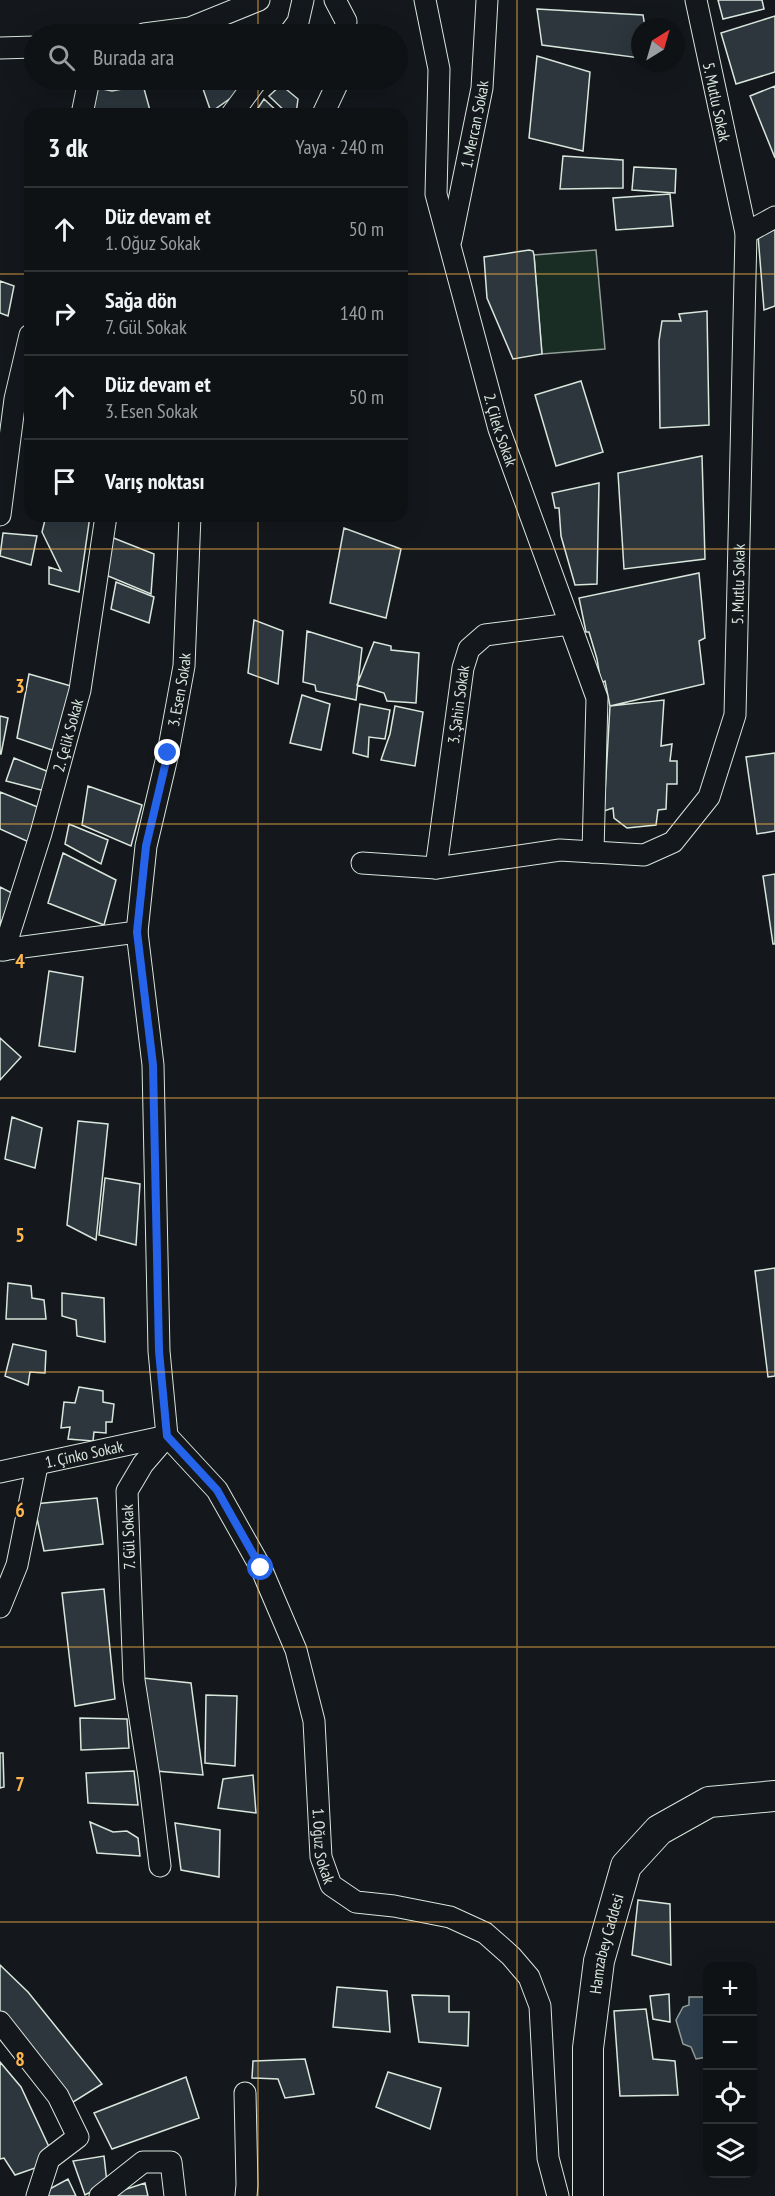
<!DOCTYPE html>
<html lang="tr">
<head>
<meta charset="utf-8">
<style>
	body { margin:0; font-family:"PT Sans Narrow",sans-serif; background:#181b1e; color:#f1f3f6 }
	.controls { position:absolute; right:18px; bottom:18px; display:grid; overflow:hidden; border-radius:12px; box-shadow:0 6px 24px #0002 }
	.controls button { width:54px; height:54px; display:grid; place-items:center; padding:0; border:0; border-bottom:2px solid #2f3234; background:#0f1215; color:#f1f3f6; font:30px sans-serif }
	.compass { position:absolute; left:631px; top:18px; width:54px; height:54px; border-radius:50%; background:#0f1215; box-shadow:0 6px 24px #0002; rotate:37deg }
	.stop { position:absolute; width:18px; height:18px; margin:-14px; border:4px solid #2563eb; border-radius:50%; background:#fff }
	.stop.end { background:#2563eb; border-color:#fff; box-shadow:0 2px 6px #0008 }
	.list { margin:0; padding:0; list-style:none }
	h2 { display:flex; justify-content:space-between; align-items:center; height:78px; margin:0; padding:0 24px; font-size:26px }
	h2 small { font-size:20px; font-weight:400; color:#9b9ea0 }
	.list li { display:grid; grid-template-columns:39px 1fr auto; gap:18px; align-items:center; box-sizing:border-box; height:84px; padding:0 24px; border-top:2px solid #2f3234 }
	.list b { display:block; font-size:22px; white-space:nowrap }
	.list p { margin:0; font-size:20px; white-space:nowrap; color:#9b9ea0 }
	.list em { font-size:20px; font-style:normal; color:#9b9ea0 }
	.icon { flex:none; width:33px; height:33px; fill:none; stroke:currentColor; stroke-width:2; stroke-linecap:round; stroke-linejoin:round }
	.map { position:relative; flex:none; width:775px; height:2196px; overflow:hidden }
	.search { position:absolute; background:#0f1215; box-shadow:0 6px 24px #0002; left:24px; top:24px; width:384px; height:66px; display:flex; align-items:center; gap:15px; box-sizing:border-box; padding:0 21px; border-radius:33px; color:#9b9ea0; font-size:22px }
	.panel { position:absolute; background:#0f1215; box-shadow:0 6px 24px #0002; left:24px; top:108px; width:384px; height:414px; border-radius:18px }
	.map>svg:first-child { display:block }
	.green { fill:#1a2d24; stroke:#939e99; stroke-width:1.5 }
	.water { fill:#2f3f4d; stroke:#939e99; stroke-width:1.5 }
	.building { fill:#2c363c; stroke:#d8e6dc; stroke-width:1.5 }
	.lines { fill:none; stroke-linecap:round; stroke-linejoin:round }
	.minor-casing { stroke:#d8e6dc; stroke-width:23 }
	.secondary-casing { stroke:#d8e6dc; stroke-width:32 }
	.minor { stroke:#14181c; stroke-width:21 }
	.secondary { stroke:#14181c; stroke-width:30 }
	.route { stroke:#2563eb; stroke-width:8 }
	.grid { fill:none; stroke:#ffb74d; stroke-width:1.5; stroke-opacity:0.55 }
	.labels { text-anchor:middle; stroke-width:4.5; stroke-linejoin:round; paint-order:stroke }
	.street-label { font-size:16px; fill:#d8e6dc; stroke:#14181c }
	.grid-label { font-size:20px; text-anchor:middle; font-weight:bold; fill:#ffb74d; stroke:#14181c; stroke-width:4.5; stroke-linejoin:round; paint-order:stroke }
</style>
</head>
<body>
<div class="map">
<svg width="775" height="2196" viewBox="0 0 775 2196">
	<rect width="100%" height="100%" fill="#14181c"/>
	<path class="green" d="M596,250L605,349L542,354L534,255Z"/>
	<path class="water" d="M689,1997H707V2057L696,2059L691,2047L683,2044L676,2020L683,2007L689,2005Z"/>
	<path class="building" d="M718,0H762L764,9L723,19Z
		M537,9L643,15L645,27H640V58L542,45Z
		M775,16V72L736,84L721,33Z
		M537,56L590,72L583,151L529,138Z
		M200,80H235L242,90L211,112Z
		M143,85L151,114H87L93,87L112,91Z
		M281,85L298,99L296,114H288L269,96Z
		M775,86V158L750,96Z
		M264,99L280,114H254Z
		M563,156L623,160V188L560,189Z
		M634,167L676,169L675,193L632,190Z
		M670,194L673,226L616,230L613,198Z
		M775,224V306L764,310L758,235Z
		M529,250L533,251L534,255L542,354L513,359L487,298L484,257Z
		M0,281L14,286L8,316L0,313Z
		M707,311L709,425L660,428L659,341L662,321H681L679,314Z
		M23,381L30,382V419L18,415Z
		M581,381L603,452L556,466L535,395Z
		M702,456L705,559L624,569L618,473Z
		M599,483L597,584L575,585L561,536L559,508H555L552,493Z
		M46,516H90L79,592L49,584V567L61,571L42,532Z
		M344,528L401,549L386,618L330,603Z
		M3,533L37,536L31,565L0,556Z
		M106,535L154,554L151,594L101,573Z
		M699,573L705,638L699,641L704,684L610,706L605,681L601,683L597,659L589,632H586L579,598Z
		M116,582L154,597L149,623L111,609Z
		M254,620L283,631L278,684L248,673Z
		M307,631L362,648L356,700L316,691L315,685L303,682Z
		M374,642L391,646V650L419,653L416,703L387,701L384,693L357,685Z
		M29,674L71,686L55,751L17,738Z
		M302,695L330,704L321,750L290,743Z
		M664,700L661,746L672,744L670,761H677V784H667L666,809L658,810L656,825L627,828L614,818L613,808L604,811L610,706Z
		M360,704L390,710L385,739L369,737L368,757L353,753Z
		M395,706L423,712L415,766L381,760L390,734Z
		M0,716L8,718L1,754H0Z
		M775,753V831L757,834L746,757Z
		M14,758L49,772L45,791L6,781Z
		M88,786L142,805L131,846L82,825Z
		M0,792L45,810L31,843L0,829Z
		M69,824L108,840L101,864L65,844Z
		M63,853L116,880L104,925L48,903Z
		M775,874V944H773L763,876Z
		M0,887L12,893L0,926Z
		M49,971L83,977L75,1052L39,1046Z
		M0,1038L21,1057L0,1080Z
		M12,1117L42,1128L35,1168L5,1159Z
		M78,1121L108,1124L96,1240L67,1225Z
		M105,1178L140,1184L136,1245L99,1235Z
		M775,1268V1376L768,1377L755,1271Z
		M8,1283L31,1286L32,1298L44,1300L46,1319H6Z
		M62,1293L104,1298L105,1342L77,1336L76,1320L62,1316Z
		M13,1344L46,1351L45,1373L30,1372L28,1385L5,1376Z
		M79,1387L103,1391V1402L114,1404L112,1422H106V1433L94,1432L93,1441L68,1439L70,1427L61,1428L64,1402L75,1403Z
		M97,1498L103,1544L44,1551L34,1504Z
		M104,1589L115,1699L75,1706L62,1593Z
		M143,1678L191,1683L203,1775L156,1771Z
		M206,1695L237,1696L235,1766L205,1763Z
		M80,1718L127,1719L129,1748L81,1750Z
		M0,1753H3L4,1787L0,1788Z
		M134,1771L138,1805L88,1803L86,1773Z
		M253,1775L256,1813L218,1808L223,1779Z
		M90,1822L113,1832L127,1831L138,1838L140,1856L97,1853Z
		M175,1823L220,1830L219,1877L181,1870Z
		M638,1900L670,1904L671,1965L632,1955Z
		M0,1965L28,1992L102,2084L70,2104L0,2013Z
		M337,1987L387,1991L390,2032L333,2027Z
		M669,1994L670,2022L653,2019L650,1996Z
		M412,1995L449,1996V2012H469L468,2046L419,2042Z
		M646,2009L653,2059L675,2061L678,2095L620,2096L614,2011Z
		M305,2059L314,2094L285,2098L278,2079L252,2078L253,2061Z
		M0,2062L21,2087L50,2149L41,2166L15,2175L4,2158L0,2159Z
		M388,2072L441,2088L430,2129L376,2107Z
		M186,2077L199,2118L112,2149L94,2113Z
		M104,2156L107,2183L85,2195L73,2161Z
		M68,2179L76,2196H47L46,2191Z
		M145,2183L148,2196H109L108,2195Z"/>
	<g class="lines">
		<defs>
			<g id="minor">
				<path d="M335,0L346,21L345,34"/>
				<path id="s1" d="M425,0L439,69L436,194L499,429L597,698L593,852"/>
				<path d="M144,34L190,28L259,0"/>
				<path d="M289,34L298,22L303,0"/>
				<path d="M0,48L34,47"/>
				<path d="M82,114L89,80"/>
				<path d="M232,114L257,80"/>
				<path d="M323,114L339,80"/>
				<path d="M746,233L775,217"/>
				<path id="s2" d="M451,240L482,88L487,0"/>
				<path d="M0,515L15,399L30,335"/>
				<path id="s3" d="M362,863L436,868L560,850L644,855L673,842L709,797L735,715L746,233L696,0"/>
				<path id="s4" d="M436,868L463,668L469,649L485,635L570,624"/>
				<path d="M0,950L137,932"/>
				<path id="s5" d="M4,950L41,833L80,690L106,516"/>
				<path id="s6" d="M0,1472L167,1436L217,1490L261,1568L296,1650L314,1721L321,1857L331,1885L356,1902L394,1906L450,1917L485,1933L511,1956L529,1977L540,2006L548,2158L558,2196"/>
				<path d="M0,1607L17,1565L37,1466"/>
				<path id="s7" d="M160,1866L149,1776L134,1680L127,1491L143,1464L167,1436L159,1351L153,1065L137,932L146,846L168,753L184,666L190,516"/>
				<path d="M0,2022L58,2096L78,2137L49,2159L37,2196"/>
				<path d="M245,2093L247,2185L246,2196"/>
				<path d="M100,2196L143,2162H171L175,2196"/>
			</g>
			<g id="secondary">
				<path id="s8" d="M588,2196V2048L599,1961L626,1866L659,1830L709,1802L775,1796"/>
			</g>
		</defs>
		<use href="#minor" class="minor-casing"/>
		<use href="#secondary" class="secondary-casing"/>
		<use href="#minor" class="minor"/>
		<use href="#secondary" class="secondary"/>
	</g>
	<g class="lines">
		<path class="route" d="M168,753L146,846L137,932L153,1065L159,1351L167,1436L217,1490L261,1568"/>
	</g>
	<path class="grid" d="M258,0V34M517,0V2196M258,80V114M0,274H30M402,274H775M258,516V2196M0,549H775M0,824H775M0,1098H775M0,1372H775M0,1647H775M0,1922H775"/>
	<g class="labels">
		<g class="street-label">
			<text transform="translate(717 102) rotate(78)" y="6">5. Mutlu Sokak</text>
			<text dy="6" stroke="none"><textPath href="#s2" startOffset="118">1. Mercan Sokak</textPath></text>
			<text dy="6" stroke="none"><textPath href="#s1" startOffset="440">2. Çilek Sokak</textPath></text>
			<text dy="6" stroke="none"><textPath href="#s3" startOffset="590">5. Mutlu Sokak</textPath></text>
			<text dy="6" stroke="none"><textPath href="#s7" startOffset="1197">3. Esen Sokak</textPath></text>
			<text dy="6" stroke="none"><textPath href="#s4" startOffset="165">3. Şahin Sokak</textPath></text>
			<text dy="6" stroke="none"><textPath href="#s5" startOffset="224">2. Çelik Sokak</textPath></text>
			<text dy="6" stroke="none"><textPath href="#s6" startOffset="86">1. Çinko Sokak</textPath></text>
			<text transform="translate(128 1537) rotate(-92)" y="6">7. Gül Sokak</text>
			<text dy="6" stroke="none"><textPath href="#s6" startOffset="622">1. Oğuz Sokak</textPath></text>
			<text dy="6" stroke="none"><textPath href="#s8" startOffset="254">Hamzabey Caddesi</textPath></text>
		</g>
	</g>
	<g class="grid-label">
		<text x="20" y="693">3</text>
		<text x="20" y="968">4</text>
		<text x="20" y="1242">5</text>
		<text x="20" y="1517">6</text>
		<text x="20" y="1791">7</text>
		<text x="20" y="2066">8</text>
	</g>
</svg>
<div class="controls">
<button>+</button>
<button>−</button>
<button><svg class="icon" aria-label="locate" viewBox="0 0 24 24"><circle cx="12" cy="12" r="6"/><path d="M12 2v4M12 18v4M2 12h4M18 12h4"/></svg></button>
<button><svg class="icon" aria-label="layers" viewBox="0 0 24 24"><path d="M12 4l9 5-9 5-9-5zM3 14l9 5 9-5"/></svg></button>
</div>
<svg class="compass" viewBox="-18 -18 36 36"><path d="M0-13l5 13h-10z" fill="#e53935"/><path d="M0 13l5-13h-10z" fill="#9b9ea0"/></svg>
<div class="stop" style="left:261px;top:1568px"></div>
<div class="stop end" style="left:168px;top:753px"></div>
<div class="search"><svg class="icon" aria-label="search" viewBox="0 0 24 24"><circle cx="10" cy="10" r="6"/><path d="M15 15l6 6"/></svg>Burada ara</div>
<section class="panel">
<h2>3 dk<small>Yaya · 240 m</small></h2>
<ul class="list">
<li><svg class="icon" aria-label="ahead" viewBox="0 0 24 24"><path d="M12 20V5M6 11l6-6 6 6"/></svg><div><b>Düz devam et</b><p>1. Oğuz Sokak</p></div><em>50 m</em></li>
<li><svg class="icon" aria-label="right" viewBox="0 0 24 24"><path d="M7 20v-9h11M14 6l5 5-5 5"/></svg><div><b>Sağa dön</b><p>7. Gül Sokak</p></div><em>140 m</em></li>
<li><svg class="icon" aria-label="ahead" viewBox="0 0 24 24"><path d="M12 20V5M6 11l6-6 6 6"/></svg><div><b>Düz devam et</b><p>3. Esen Sokak</p></div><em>50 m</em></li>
<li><svg class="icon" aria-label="arrive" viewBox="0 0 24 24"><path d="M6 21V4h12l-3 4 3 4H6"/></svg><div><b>Varış noktası</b></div></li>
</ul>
</section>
</div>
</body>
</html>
